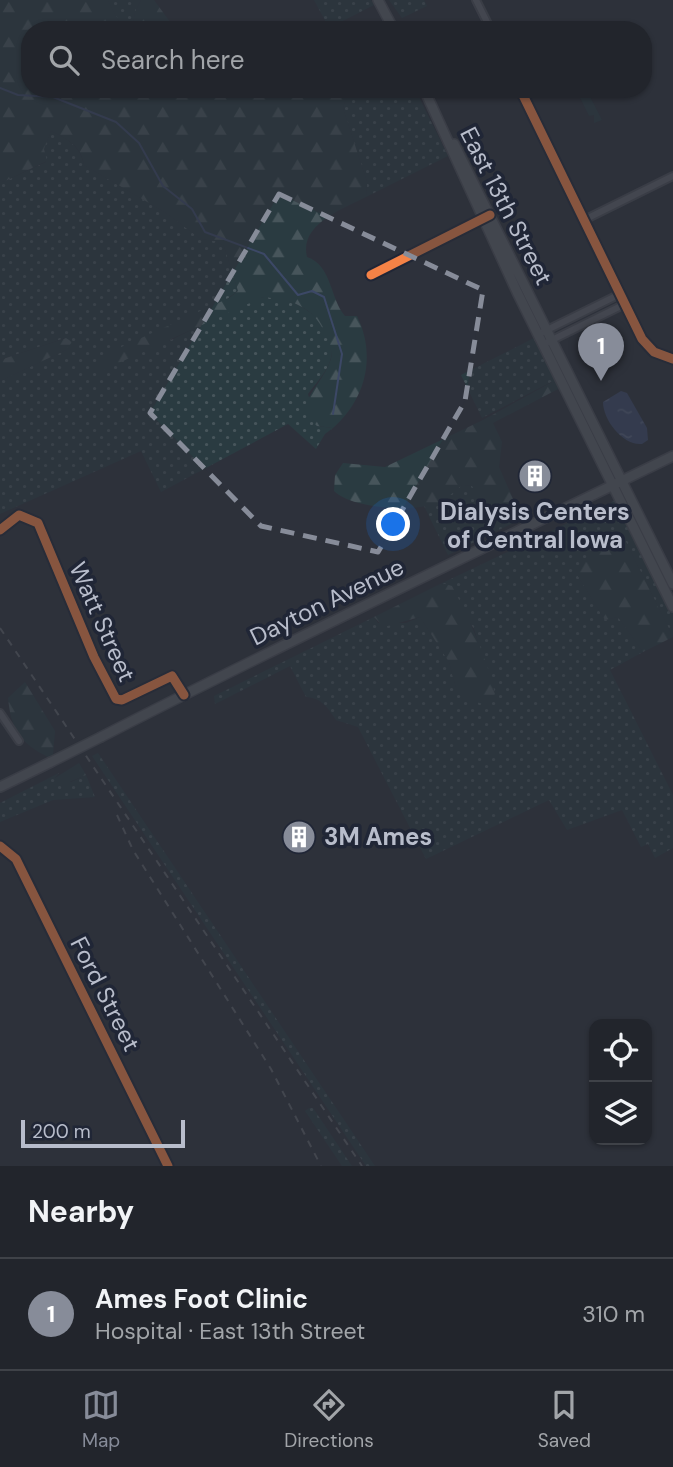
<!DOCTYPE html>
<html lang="en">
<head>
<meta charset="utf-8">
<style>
	body { margin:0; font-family:"DM Sans",sans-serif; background:#2e3138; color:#f1f3f6 }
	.controls { position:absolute; right:21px; bottom:21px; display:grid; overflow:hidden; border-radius:14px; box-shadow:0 2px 5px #0004 }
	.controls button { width:63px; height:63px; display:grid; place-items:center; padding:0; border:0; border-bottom:2px solid #3f4248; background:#22252c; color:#f1f3f6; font:35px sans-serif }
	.scale { position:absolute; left:21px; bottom:18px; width:164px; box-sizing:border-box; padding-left:7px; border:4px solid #b8bdcb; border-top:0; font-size:19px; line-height:24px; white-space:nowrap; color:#b8bdcb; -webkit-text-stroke:5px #202636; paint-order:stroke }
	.you { position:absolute; left:394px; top:525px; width:24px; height:24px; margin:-18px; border:5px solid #fff; border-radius:50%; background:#1a73e8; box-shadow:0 0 0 10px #1a73e833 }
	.badge { display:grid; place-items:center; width:46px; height:46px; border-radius:50%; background:#878c99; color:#fff; font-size:23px; font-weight:700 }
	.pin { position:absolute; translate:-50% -58px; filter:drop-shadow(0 2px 4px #0008) }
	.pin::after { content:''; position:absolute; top:37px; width:24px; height:21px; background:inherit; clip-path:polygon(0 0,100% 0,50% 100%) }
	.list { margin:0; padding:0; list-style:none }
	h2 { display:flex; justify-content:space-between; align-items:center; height:91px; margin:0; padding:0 28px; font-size:30px }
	h2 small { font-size:23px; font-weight:400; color:#a2a5a9 }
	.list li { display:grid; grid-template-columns:46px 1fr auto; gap:21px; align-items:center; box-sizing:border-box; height:112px; padding:0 28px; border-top:2px solid #3f4248 }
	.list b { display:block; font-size:26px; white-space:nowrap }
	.list p { margin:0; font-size:23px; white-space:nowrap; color:#a2a5a9 }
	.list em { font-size:23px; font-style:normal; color:#a2a5a9 }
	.icon { flex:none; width:38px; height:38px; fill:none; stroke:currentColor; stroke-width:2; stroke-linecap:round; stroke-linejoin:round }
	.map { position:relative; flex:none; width:673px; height:1166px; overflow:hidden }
	.search { position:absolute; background:#22252c; box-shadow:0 2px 5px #0004; left:21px; right:21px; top:21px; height:77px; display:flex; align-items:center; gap:18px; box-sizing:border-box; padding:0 24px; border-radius:28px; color:#a2a5a9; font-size:26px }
	.sheet { height:203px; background:#22252c }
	nav { display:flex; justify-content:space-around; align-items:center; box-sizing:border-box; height:98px; border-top:2px solid #3f4248; background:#22252c; font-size:19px; color:#a2a5a9 }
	nav a { display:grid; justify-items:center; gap:4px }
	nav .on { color:#878c99 }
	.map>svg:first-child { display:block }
	.grass { fill:url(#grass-dots) }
	.forest { fill:url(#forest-firs) }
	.park { fill:#2a3b41 }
	.water { fill:url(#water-ripples) }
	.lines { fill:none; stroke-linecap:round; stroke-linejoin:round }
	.stream { stroke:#3c4866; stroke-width:2 }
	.minor-casing { stroke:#494c54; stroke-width:10 }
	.secondary-casing { stroke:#494c54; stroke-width:12 }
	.minor { stroke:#5d6069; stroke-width:6 }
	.secondary { stroke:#5c5f67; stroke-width:9 }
	.rail { stroke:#5c5f66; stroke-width:2; stroke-dasharray:7 7; stroke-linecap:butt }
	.secondary-bridge-casing { stroke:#494c54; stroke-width:12; stroke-linecap:butt }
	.secondary-bridge { stroke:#5c5f67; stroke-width:9 }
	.cycleway-casing { stroke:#202636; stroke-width:13 }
	.cycleway { stroke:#f48246; stroke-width:9 }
	.marked { fill:none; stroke:#878c99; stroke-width:5; stroke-dasharray:14 9; stroke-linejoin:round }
	.labels { text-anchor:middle; stroke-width:7; stroke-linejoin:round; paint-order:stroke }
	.street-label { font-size:24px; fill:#b8bdcb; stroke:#202636 }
	.poi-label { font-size:24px; font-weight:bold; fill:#b8bdcb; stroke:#202636 }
</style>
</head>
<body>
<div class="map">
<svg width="673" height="1166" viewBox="0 0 673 1166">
	<defs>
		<pattern id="grass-dots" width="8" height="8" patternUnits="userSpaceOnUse" patternTransform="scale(1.75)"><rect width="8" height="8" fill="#2a3b41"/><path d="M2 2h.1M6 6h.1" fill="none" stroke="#47555b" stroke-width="1.8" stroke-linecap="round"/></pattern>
		<pattern id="forest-firs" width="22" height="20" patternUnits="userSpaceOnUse" patternTransform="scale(1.75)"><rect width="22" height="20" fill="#2a3b41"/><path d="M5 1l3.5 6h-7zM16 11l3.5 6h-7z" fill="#47555b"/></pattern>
		<pattern id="water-ripples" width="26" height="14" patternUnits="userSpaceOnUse" patternTransform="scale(1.75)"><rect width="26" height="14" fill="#3c4866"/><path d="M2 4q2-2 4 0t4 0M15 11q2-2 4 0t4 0" fill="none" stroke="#56607b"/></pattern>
	</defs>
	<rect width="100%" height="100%" fill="#2d313b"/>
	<path class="grass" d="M108,0H141L135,12L133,25L127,27L118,20Z
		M314,0H371L374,5L329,28Z
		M389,0H424L427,6L402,18Z
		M349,89H415L448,156L366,197L367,182L343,108Z
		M51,131C68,139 80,146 84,165L166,213L201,239L216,241L224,246L238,291L167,342C185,334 250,298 264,297C294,295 339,323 331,358C328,371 316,383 308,394L317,426L333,428L325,434L316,449L288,424L161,492L141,451L0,514V381L66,350L65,338L0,360V180L3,182L46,162L44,149Z
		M536,337L557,383L551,382L482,418L461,375Z
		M462,485L473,486L487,509L516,515L518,510L525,517L448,555L424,506L440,502Z
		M614,501L619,506L673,613V637L625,540L578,576L605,620L618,617L643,652L610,670L673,795V848L655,858L648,844L641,847L622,810L567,830L549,800L426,859L358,727L336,720C328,708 322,698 306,697L290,666L215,704L214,696L374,617L378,623H406L420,617L449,662L456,688L495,694L474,629L445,584L436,586Z
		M98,753L375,1166H366L92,756Z
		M59,773L55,778L71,782L86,775L95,797L53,800L0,822V803Z
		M309,1108H313L352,1166H342L305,1111Z"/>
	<path class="forest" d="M0,0H108L118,20L127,27L133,24L135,12L141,0H154L176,30H30V89H349L343,108L367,182L366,197C343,209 299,224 307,257C332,265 330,299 345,316H357C377,357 365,400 333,428L317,426L303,412C309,391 325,378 331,359C333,349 329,341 325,333C312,305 291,300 263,297L99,372L95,363L106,354L229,298L238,291L224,246L216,241L201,239L166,213L84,165C81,146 68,139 51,131L44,149L47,161L3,182L0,180Z
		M66,338L72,342L66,350L0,381V360Z
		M552,382L557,383L560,388L493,423L502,442L499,467L518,510L510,517L498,510L487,509L472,486L462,485C455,490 448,498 440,502C417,513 352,509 334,491L335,475L343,463L385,467L483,420Z
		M625,540L673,637L643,652L618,617L605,620L578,576L580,563C594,552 607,542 625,540Z
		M445,584L452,586C470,621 486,655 495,694L486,705L471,700L456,688L449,662L420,617L384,627L374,617L436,586Z
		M25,682L55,731L53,755L48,757C20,743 11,729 8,698Z
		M79,763L86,775L62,785L55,778Z"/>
	<path class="park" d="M576,89H586L602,120L594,123V115L589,116Z"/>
	<path class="water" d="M621,391L627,393L647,428L648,440L642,444C623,446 603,420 603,402Z"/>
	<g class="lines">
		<path class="stream" d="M0,88L18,95L53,97L116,122L139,143L163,186L192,209L205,232L264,254L298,295L312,291L324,297L342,354L333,414"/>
		<defs>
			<path id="minor" d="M476,0L491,30
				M520,89L642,339L654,352L673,359
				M584,220L673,176
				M371,275L485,217
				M543,332L620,294
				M548,342L625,304
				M0,530L19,515L38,523L94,657L116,699L122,700L172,676L184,695
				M0,713L19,741
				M0,846L16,859L168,1166"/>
			<path id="secondary" d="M378,0L394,30
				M424,89L517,292L673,607
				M454,144L673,584
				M101,737C290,640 482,549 673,456
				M0,787L51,762"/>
		</defs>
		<use href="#minor" class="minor-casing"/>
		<use href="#secondary" class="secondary-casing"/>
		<use href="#minor" class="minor"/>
		<use href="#secondary" class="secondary"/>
		<path class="rail" d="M0,628L362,1166
			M117,815L133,850L271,1069L321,1166"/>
		<defs>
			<path id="secondary-bridge" d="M51,762L101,737"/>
		</defs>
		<use href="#secondary-bridge" class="secondary-bridge-casing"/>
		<use href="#secondary-bridge" class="secondary-bridge"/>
		<defs>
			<path id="cycleway" d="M520,89L642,339L654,352L673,359
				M371,275L490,215
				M0,530L19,515L38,523L94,657L116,699L122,700L172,676L184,695
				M0,846L16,859L168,1166"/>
		</defs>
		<use href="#cycleway" class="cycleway-casing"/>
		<use href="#cycleway" class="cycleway"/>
	</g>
	<path d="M0 0H673V1166H0ZM279,194L483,290L465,401L378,552L261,526L150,413Z" fill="#2d313b" fill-opacity=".55" fill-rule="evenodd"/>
	<path class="marked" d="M279,194L483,290L465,401L378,552L261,526L150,413Z"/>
	<defs>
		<symbol id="building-disc" viewBox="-11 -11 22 22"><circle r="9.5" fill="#878c99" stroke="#202636"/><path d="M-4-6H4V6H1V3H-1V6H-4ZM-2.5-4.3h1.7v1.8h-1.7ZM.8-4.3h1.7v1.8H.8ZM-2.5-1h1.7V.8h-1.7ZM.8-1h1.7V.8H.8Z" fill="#fff"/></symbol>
	</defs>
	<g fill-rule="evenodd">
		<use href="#building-disc" x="516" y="457" width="38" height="38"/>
		<use href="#building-disc" x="280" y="818" width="38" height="38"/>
	</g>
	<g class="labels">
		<g class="street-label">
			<text transform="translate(506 206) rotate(63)" y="8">East 13th Street</text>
			<text transform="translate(327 602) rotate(-26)" y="8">Dayton Avenue</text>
			<text transform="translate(102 622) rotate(66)" y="8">Watt Street</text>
			<text transform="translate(105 994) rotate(63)" y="8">Ford Street</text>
		</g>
		<g class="poi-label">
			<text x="535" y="520">Dialysis Centers<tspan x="535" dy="28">of Central Iowa</tspan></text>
			<text x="324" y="845" text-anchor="start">3M Ames</text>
		</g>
	</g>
</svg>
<div class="controls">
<button><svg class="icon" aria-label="locate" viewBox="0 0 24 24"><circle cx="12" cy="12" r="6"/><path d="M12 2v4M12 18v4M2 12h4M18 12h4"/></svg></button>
<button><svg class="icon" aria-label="layers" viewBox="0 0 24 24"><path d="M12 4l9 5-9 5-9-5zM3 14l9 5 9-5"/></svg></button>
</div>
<div class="scale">200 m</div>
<div class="you"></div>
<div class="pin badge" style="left:601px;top:381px">1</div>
<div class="search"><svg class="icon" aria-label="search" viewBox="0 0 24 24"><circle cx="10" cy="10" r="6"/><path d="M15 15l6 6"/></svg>Search here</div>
</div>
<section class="sheet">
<h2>Nearby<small></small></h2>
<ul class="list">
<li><span class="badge">1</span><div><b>Ames Foot Clinic</b><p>Hospital · East 13th Street</p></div><em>310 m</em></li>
</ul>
</section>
<nav>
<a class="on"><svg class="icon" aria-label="map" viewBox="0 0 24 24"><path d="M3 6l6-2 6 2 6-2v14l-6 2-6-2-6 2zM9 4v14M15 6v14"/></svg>Map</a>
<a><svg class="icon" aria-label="directions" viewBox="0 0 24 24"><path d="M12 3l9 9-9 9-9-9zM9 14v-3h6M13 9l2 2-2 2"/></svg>Directions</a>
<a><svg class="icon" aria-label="saved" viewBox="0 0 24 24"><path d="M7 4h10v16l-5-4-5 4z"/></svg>Saved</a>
</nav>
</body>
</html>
